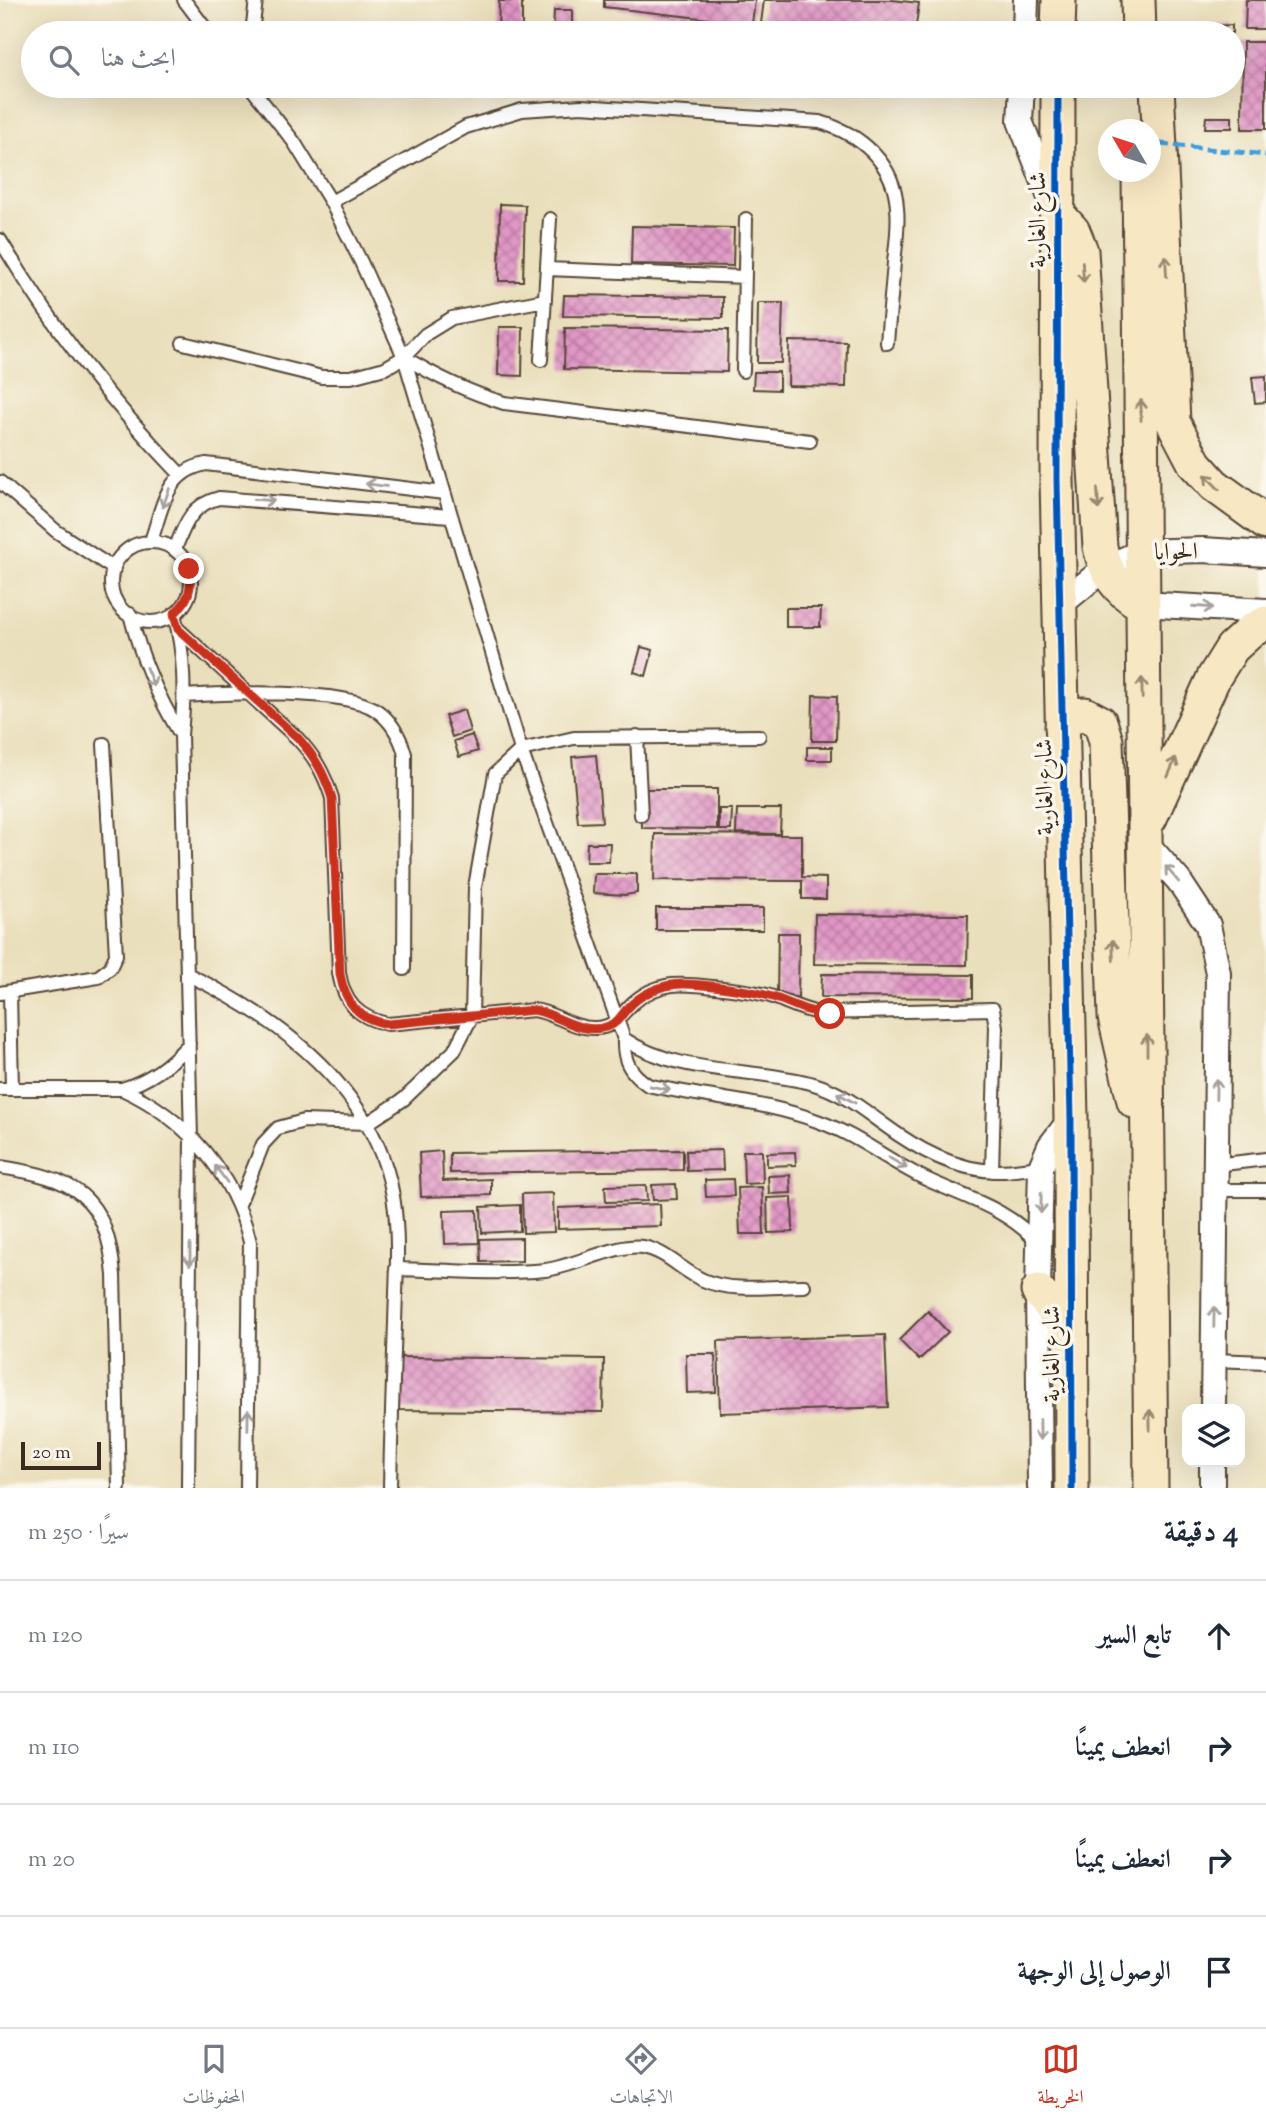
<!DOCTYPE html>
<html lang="ar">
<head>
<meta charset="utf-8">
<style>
	body { margin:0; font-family:"Sorts Mill Goudy",Amiri,serif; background:#f6f6f7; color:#1f2937; direction:rtl }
	.controls { position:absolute; right:21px; bottom:21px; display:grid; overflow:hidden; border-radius:14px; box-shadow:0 7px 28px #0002 }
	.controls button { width:63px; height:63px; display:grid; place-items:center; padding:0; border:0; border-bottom:2px solid #e0e1e3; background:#fff; color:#1f2937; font:35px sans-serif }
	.compass { position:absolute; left:1098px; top:119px; width:63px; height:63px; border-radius:50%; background:#fff; box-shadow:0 7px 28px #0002; rotate:309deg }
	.scale { position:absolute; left:21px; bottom:18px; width:80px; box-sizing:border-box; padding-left:7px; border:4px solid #3b2a1e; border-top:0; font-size:19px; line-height:24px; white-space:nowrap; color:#3b2a1e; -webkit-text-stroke:5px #fbf7ec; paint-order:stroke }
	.stop { position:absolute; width:21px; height:21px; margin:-16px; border:5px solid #c8321e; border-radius:50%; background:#fff }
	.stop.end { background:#c8321e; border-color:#fff; box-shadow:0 2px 7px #0008 }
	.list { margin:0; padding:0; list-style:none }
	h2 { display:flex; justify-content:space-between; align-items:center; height:91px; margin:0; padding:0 28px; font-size:30px }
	h2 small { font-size:23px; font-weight:400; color:#747a83 }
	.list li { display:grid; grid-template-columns:46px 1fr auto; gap:21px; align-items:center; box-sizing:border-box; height:112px; padding:0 28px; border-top:2px solid #e0e1e3 }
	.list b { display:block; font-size:26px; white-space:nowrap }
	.list em { font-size:23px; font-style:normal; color:#747a83 }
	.icon { flex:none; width:38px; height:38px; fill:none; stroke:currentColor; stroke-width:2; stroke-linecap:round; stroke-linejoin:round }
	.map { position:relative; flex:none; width:1266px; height:1488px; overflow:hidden; direction:ltr }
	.search { position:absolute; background:#fff; box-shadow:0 7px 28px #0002; left:21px; right:21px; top:21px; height:77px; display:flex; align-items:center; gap:18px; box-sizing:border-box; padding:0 24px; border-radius:38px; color:#747a83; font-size:26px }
	.sheet { height:539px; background:#fff }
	nav { display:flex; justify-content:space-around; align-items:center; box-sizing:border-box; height:98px; border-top:2px solid #e0e1e3; background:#fff; font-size:19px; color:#747a83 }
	nav a { display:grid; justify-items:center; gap:4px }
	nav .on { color:#c8321e }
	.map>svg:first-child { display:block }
	.building { fill:url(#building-cross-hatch) }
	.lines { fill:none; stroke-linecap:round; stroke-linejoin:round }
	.lane-casing { stroke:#554536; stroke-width:16 }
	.street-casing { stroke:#554536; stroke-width:28 }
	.secondary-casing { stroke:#554536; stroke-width:37 }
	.lane { stroke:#fff; stroke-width:12 }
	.street { stroke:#fff; stroke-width:24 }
	.secondary { stroke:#f8e7c3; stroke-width:33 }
	.quiet { stroke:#3f9ce0; stroke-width:5; stroke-dasharray:10 5; stroke-linecap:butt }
	.cycleway-casing { stroke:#fbf7ec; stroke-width:11 }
	.cycleway { stroke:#0057b8; stroke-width:7 }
	.oneway { stroke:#9a8870 }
	.oneway2 { stroke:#a79f9a }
	.route { stroke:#c8321e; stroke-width:9 }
	.labels { text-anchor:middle; stroke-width:7; stroke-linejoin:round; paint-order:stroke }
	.street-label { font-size:24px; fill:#3b2a1e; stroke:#fbf7ec }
</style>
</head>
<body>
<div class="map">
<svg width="1266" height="1488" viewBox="0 0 1266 1488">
	<defs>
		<pattern id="building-cross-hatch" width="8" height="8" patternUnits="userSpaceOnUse" patternTransform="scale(1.75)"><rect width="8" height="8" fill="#e197c6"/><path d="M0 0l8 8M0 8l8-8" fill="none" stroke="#b87ba0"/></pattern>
	</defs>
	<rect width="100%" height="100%" fill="#fbf7ec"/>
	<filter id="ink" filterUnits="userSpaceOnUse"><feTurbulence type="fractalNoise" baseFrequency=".0143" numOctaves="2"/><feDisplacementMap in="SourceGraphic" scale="14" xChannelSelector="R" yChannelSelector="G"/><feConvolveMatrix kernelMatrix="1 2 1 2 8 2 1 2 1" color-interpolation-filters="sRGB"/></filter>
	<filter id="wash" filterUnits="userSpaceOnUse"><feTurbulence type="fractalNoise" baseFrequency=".00686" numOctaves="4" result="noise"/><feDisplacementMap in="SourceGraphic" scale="28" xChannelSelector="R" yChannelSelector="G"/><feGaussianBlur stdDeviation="1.57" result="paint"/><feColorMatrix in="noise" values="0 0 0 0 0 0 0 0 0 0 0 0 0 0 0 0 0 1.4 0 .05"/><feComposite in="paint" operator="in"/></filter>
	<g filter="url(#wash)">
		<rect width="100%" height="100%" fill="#eadfbc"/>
		<g id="blocks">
			<path class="building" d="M604,0H755L752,24L604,7Z
				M764,0H892L919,3L915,33H849L761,23Z
				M1246,0H1266V29H1245Z
				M499,1H522V33H498Z
				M554,10H572V33H553Z
				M1232,25V33H1204V26Z
				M1243,42H1266V129H1242Z
				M1206,117H1232V128H1205Z
				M500,204L525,205L523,281H499Z
				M632,226L734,228L733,266L631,264Z
				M564,295L723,297V318L563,316Z
				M758,303H783L781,363H757Z
				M499,327H523L522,376L498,375Z
				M565,328L728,330L727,372L564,369Z
				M789,341L847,342L846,387L788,386Z
				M754,372H779V390L753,389Z
				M1266,376V402L1255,403L1252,377Z
				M786,608H821L820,627H786Z
				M641,647L653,650L646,676L634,672Z
				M813,695L837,696L836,741H812Z
				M464,710L470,731L452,737L445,716Z
				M472,735L478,751L459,757L454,741Z
				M807,747H832V760H807Z
				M596,755L602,822L578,823L572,757Z
				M642,789H717V829L642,828Z
				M719,809H732L731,830H719Z
				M737,809H781L780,834L736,833Z
				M655,834L802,835V877L826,878V899H802V881L654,880Z
				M587,843H610L609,862H586Z
				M594,874H637V893L625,895L593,893Z
				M656,908H763V930H656Z
				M815,914L968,915L967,965L814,964Z
				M778,933H799L798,998L777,999Z
				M822,974L973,975V998L821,997Z
				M683,1150V1170L450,1173V1153Z
				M722,1150L723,1170L687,1171L686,1151Z
				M442,1151L443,1181L491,1179V1195L421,1197L419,1153Z
				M743,1151H762L763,1183L744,1184Z
				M795,1152L796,1165L767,1166V1153Z
				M790,1175L791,1193L769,1194L768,1176Z
				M733,1179L734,1196L706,1197L705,1180Z
				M676,1184L677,1199L653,1200L652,1185Z
				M646,1185L647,1201L606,1202L605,1186Z
				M762,1187L764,1234H740L738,1188Z
				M553,1193L554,1232L523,1233L522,1194Z
				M792,1197L793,1232L768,1233L767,1198Z
				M660,1204L661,1226L558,1229V1208Z
				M520,1205V1231L482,1233L481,1207Z
				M477,1210L479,1243L445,1244L444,1211Z
				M522,1238V1261L481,1262L480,1239Z
				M928,1311L948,1332L919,1360L899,1340Z
				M885,1335L888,1407L720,1413L718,1341Z
				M686,1354H715L716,1392L687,1393Z
				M399,1357L604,1359L603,1412L398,1410Z"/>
		</g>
	</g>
	<g filter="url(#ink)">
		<use href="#blocks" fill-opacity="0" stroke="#554536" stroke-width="2"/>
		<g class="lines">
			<defs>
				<path id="lane" d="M184,0L209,33
					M252,33L256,0
					M250,86L294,142L331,202L361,262L404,357L521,750L624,1039C623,1061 630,1073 648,1085C705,1098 765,1101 820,1122C859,1136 891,1163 928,1180C969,1199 1008,1209 1038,1243
					M331,202L466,127L522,110L581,106L820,122C860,134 895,163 897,208C899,226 896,244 894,262C892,289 889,316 887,343
					M0,240C54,329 108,399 180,474
					M547,269L745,277
					M183,343L322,377H351L385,368L404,357L426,334L452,318L545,300
					M404,357C436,377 468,392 504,403L810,441
					M541,360L550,219
					M743,371L746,219
					M0,482L56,531L114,569
					M151,541C163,507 165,472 206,464L444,493
					M111 582a40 40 0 1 1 80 0a40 40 0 1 1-80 0Z
					M175,549C185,524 191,505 219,498L450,516
					M130,614C141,658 157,696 181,735
					M174,614C185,655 185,694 181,735L191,1138L188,1488
					M178,629L297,738C315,757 324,773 332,798L339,973C344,1003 358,1018 388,1024L534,1010C555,1013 573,1029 595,1028C615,1028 620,1015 633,1003C644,993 657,987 672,985C689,983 757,991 773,997C789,1003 802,1010 819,1013L993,1009L996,1027L992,1171
					M185,696C227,693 343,688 376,710C392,721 400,736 405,754L404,969
					M637,736L641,815
					M189,975C281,1020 374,1088 393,1196C400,1238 396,1281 395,1323C393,1378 391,1433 390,1488
					M10,992L12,1089
					M0,993L98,977L110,968L116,955L104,744
					M624,1039C680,1076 752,1067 814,1084C841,1092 861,1108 883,1124C917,1149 956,1171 999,1171C1013,1171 1028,1168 1041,1167
					M0,1089H122C150,1080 169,1066 189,1044
					M122,1089C186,1118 234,1174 250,1242L247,1488
					M1215,1165L1266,1159
					M0,1167C74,1178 107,1195 114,1275L119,1488
					M1215,1190H1266
					M239,1204L263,1144L278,1128L304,1121L368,1123L404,1099L454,1051L472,1016L475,887L495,774L521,750L574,738L759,736
					M396,1269C445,1270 497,1275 545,1270C576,1266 617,1243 643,1247C666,1251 682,1271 703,1280C732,1293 773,1286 804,1286
					M1213,1360L1266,1362"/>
				<path id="street" d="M1025,33L1026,0
					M1022,86L1020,121L1053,205
					M1061,604L1105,568L1141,552L1203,550L1266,554
					M1141,604L1266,611
					M1145,842L1179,881L1208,925L1218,973L1213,1409
					M1040,1488L1038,1291L1041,1167L1050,1146L1071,1119
					M1212,1488V1462"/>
				<path id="secondary" d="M1138,0L1139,33
					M1058,33L1059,0
					M1058,86L1057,480L1071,1119L1072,1488
					M1157,86L1173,422L1195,464L1214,485L1266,523
					M1139,172C1142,610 1147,1049 1151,1488
					M1056,212L1073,231L1081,251L1100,547C1106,574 1117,590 1141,604
					M1062,727L1073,715L1085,714L1100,722L1106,741L1115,1017L1134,1101
					M1150,818L1214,677L1232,648L1252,630L1266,623
					M1038,1291L1070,1330"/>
			</defs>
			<use href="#lane" class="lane-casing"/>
			<use href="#street" class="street-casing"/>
			<use href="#secondary" class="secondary-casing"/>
			<use href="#lane" class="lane"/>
			<use href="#street" class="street"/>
			<use href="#secondary" class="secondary"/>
			<path class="quiet" d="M1160,144L1266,155"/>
			<defs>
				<path id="cycleway" d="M1058,86L1057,480L1071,1119L1072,1488"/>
			</defs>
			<use href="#cycleway" class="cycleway-casing"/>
			<use href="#cycleway" class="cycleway"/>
		</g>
		<defs><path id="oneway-shaft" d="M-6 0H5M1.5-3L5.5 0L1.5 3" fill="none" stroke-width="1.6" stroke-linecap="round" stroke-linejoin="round" transform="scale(1.75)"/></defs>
		<g class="oneway">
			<use href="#oneway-shaft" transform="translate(1166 266) rotate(-93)"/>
			<use href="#oneway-shaft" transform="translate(1083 272) rotate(86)"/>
			<use href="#oneway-shaft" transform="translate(1141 410) rotate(-90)"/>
			<use href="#oneway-shaft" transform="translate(1212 482) rotate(-134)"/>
			<use href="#oneway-shaft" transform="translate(1098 499) rotate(87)"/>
			<use href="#oneway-shaft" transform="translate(1142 688) rotate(-91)"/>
			<use href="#oneway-shaft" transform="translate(1172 767) rotate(-67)"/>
			<use href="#oneway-shaft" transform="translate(1113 950) rotate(-92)"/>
			<use href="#oneway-shaft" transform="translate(1147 1045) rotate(-90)"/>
			<use href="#oneway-shaft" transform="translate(1150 1420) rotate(-90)"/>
		</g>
		<g class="oneway2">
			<use href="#oneway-shaft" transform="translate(376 485) rotate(-173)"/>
			<use href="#oneway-shaft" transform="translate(166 498) rotate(110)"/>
			<use href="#oneway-shaft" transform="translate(264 500) rotate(5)"/>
			<use href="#oneway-shaft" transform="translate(1203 607) rotate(4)"/>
			<use href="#oneway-shaft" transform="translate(150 677) rotate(67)"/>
			<use href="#oneway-shaft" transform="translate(1172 874) rotate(-130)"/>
			<use href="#oneway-shaft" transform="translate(660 1088) rotate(12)"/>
			<use href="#oneway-shaft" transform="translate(1216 1089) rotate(-89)"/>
			<use href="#oneway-shaft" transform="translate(846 1098) rotate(-151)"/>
			<use href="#oneway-shaft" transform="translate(898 1163) rotate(31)"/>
			<use href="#oneway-shaft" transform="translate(221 1174) rotate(-126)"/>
			<use href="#oneway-shaft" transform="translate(1041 1203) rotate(91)"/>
			<use href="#oneway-shaft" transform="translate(190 1255) rotate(90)"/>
			<use href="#oneway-shaft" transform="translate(1214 1317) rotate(-89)"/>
			<use href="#oneway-shaft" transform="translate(248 1420) rotate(-89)"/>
			<use href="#oneway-shaft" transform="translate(1040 1430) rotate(89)"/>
		</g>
	</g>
	<g class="lines" filter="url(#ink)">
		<path class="route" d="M189,569C193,589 188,601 174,614L178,629L298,738C315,757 324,773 332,798L340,974C345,1003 358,1019 388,1024L534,1010C557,1014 581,1035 606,1027C616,1025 620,1017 626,1010C640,994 661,984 683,984C703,984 750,990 769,996C791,1002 805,1013 830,1014"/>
	</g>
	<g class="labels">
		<g class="street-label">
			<text transform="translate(1037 220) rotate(-90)" y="8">شارع الغارية</text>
			<text transform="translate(1176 551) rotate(-1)" y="8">الحوايا</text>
			<text transform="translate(1044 787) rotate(-91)" y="8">شارع الغارية</text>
			<text transform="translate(1051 1354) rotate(-90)" y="8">شارع الغارية</text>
		</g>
	</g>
</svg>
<div class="controls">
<button><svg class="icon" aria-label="layers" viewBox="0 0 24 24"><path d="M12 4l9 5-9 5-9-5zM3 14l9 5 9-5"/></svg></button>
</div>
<svg class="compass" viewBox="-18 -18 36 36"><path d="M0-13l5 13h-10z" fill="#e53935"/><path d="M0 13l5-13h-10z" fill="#747a83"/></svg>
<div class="scale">20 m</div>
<div class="stop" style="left:830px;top:1014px"></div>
<div class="stop end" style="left:189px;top:569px"></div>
<div class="search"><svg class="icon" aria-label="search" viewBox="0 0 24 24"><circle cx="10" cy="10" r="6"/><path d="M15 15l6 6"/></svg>ابحث هنا</div>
</div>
<section class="sheet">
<h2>4 دقيقة<small>سيرًا · 250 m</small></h2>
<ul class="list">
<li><svg class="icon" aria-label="ahead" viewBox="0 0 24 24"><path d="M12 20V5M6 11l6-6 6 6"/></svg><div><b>تابع السير</b></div><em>120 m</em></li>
<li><svg class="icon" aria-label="right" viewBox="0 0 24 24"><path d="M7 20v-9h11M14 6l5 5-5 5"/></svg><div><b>انعطف يمينًا</b></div><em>110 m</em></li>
<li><svg class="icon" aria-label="right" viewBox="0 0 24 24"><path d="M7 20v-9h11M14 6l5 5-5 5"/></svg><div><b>انعطف يمينًا</b></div><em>20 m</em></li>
<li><svg class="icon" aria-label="arrive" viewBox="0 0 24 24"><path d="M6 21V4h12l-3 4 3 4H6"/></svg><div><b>الوصول إلى الوجهة</b></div></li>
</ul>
</section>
<nav>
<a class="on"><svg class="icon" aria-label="map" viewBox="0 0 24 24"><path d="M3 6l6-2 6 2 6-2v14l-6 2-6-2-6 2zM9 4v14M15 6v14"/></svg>الخريطة</a>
<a><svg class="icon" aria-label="directions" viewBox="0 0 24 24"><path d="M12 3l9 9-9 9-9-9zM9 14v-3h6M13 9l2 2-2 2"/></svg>الاتجاهات</a>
<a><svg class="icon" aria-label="saved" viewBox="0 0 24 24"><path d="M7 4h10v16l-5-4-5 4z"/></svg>المحفوظات</a>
</nav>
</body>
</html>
